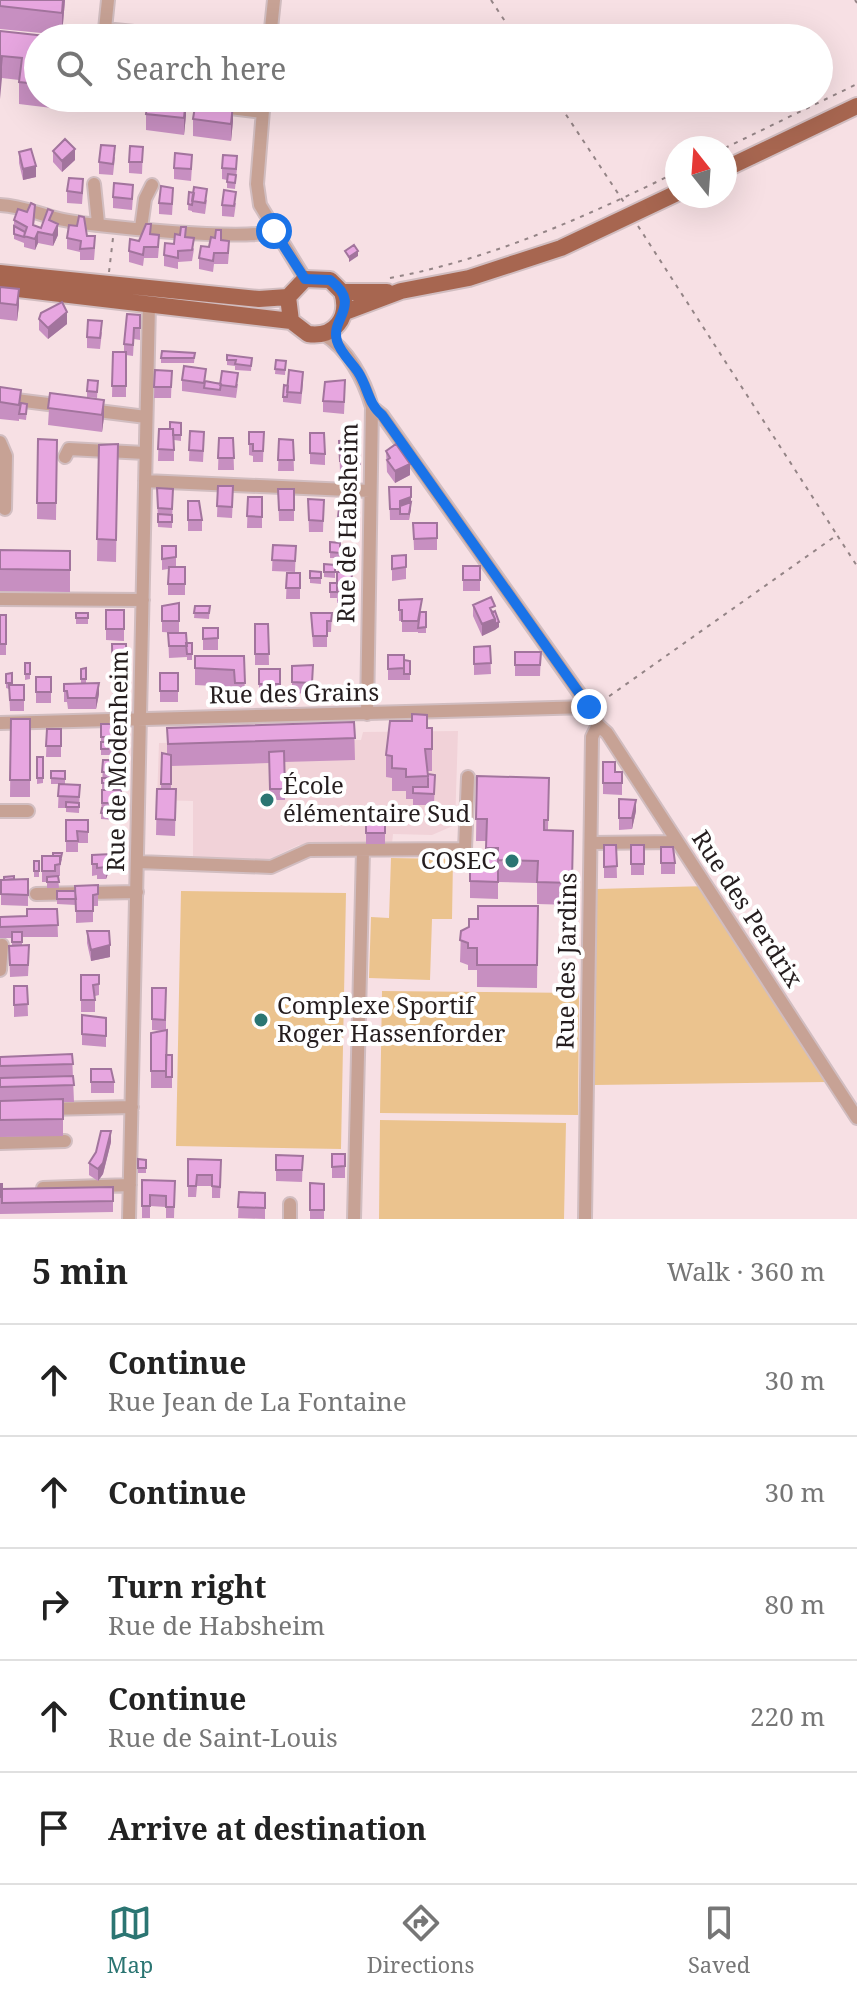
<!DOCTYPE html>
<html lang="en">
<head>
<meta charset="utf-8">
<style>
	body { margin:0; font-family:"Noto Serif",serif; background:#f2f2f2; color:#222 }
	.compass { position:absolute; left:665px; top:136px; width:72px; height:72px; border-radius:50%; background:#fff; box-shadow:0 8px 32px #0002; rotate:343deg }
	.stop { position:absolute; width:24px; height:24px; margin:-18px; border:6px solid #1a73e8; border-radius:50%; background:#fff }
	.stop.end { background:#1a73e8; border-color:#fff; box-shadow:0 2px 8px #0008 }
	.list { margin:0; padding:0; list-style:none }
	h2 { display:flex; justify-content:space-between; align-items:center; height:104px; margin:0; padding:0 32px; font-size:34px }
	h2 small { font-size:26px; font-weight:400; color:#767676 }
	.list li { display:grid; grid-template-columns:52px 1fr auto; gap:24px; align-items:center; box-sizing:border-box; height:112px; padding:0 32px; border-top:2px solid #e0e0e0 }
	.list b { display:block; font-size:30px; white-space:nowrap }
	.list p { margin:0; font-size:26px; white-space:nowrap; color:#767676 }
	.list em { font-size:26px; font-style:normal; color:#767676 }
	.icon { flex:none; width:44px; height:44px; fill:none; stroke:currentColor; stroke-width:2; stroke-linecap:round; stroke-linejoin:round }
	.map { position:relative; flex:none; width:857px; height:1219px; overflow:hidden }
	.search { position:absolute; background:#fff; box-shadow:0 8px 32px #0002; left:24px; right:24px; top:24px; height:88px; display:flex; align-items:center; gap:20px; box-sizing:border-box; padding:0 28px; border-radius:44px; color:#767676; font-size:30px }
	.sheet { height:664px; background:#fff }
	nav { display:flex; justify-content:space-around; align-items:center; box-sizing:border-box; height:112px; border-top:2px solid #e0e0e0; background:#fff; font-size:22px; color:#767676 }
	nav a { display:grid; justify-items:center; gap:4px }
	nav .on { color:#2b7572 }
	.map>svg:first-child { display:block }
	.built { fill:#f1d2d8 }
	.green { fill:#ebc38e }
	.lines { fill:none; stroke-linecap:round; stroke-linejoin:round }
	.minor-casing { stroke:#d1bdc0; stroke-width:16 }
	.major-casing { stroke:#d1bdc0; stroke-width:20 }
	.path { stroke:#948486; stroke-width:2; stroke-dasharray:4 6; stroke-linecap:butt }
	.minor { stroke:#c7a295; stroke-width:12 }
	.major { stroke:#a76650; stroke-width:16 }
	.wall { fill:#c78fc1 }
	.shaded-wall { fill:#a2749d }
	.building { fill:#e7a6e0; stroke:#a2749d; stroke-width:2 }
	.route { stroke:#1a73e8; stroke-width:10 }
	.poi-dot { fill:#2b7572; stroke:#fff; stroke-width:3 }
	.labels { text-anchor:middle; stroke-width:8; stroke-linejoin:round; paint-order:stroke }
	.street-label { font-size:24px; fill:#251d1e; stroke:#fff }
	.poi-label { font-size:24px; fill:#251d1e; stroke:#fff; text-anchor:start }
</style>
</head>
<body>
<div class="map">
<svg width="857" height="1219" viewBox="0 0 857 1219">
	<rect width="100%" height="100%" fill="#f7e0e4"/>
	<path class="built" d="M458,731L455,825L432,835L393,834L392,844L299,845L265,861L193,857V801L157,800L159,743L361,740L363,732Z"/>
	<path class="green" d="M391,858L453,859L452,919H432L430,980L369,978L371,917L389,918Z
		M708,886L828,1082L594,1085L597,889Z
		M181,891L346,893L341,1149L176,1146Z
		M382,991L579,993L578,1115L380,1113Z
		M380,1120L566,1123L564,1219H379Z"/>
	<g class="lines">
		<defs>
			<path id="minor" d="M105,29L108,0
				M101,38L105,29L192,38
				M270,38L274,0
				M148,98L262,112
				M264,98L257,184L260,205L305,279
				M94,184L98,223
				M0,205C22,206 38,214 59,219C93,227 246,241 274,231
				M141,228L145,199L152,185
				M323,334C348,349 364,379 372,407L367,714
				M0,398L64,406
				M372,407L382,415L589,707L598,725L592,737L585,1219
				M90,410L146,417
				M0,442L6,456L5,509
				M65,457L69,449L145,453
				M145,481L370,491
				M0,599L143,600
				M0,723L589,707
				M598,725L607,733L857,1118
				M0,811H28
				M591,843L677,842
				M138,862L271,867L309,850L465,849L468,777
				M36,894L137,892
				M0,970L2,945
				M47,1109L132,1107
				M0,1143L65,1141
				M43,1188L130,1185
				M129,1219L149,304
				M290,1219V1204
				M354,1219L363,850"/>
			<path id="major" d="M725,169L857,106
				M0,273L259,299L288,297
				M0,287L291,321
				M342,292C350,317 335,338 308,334L291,321L288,297L305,279L330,280L342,292H387
				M345,312L401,291L469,278L561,248L677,193"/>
		</defs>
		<use href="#minor" class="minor-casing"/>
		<use href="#major" class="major-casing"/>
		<path class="path" d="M491,0L516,38
			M855,0L857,3
			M555,98L625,204
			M725,148L857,84
			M638,226L837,535
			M109,272L113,238
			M390,278C492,259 585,217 677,172
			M601,702L837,535L857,566"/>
		<use href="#minor" class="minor"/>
		<use href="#major" class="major"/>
	</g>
	<path class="wall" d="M0,0H65L62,35L0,29Z
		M0,31L38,38V98H61L60,109L19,104V80L2,78Z
		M207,104L233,121L231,141L193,136V119Z
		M146,114L186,115L184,135L146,130Z
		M143,147L142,174L129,173V162Z
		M53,151L75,160L62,172L53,162Z
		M19,152L36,177L23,180L19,163Z
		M115,157L113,175L99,174V162Z
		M192,166L191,181L174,179V168Z
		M222,168H237L235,189L227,188V180L222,179Z
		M67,191H83L82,204L67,203Z
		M189,192L207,200L205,214L192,212V211L188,210Z
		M133,196L132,210L113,208V197Z
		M173,199L172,215L159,214V203Z
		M236,203L234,217L222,216V205Z
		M35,216L34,225L41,228L53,222L58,235L53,246L38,243L35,250L24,247V243L14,239V220Z
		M151,234L159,246L158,258H144L143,266L129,262V251L139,241Z
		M87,236L95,248L94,260H80V252L67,249V238Z
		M186,237L194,249L192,261L178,262V269L164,266V255L174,244Z
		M221,240L229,252L228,264H214L213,272L199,269V258L209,247Z
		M0,287L19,305L17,321L0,319Z
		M140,315V340L134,339L133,356L126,355V397H112L113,352H124V344Z
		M39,319L67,324L48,339L39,330Z
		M102,332L100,349L87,348V337Z
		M195,353L194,363H161V358Z
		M227,355L252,358L251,371L235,370V366L227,365Z
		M276,360L286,361L285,375L275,374Z
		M155,370L172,371L171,398H154Z
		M182,380L238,384L236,398L182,391Z
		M98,381L97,398L87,397V391Z
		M303,383L301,404L283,402V397L288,386Z
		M0,387L21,403L27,409L26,420L19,419V421L0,419Z
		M345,391L344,414L323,412V401Z
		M50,393L104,417L102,432L48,425Z
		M181,423V441L174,440V461H158L159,429H170Z
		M190,431L204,443L203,462L189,461Z
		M249,432H264L263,462H253V456L249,455Z
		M310,433L325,454V465L310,464Z
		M219,438H233L234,470H218Z
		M38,439L57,440L56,520L37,519Z
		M279,439L293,440L294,471H278Z
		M339,441L359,443L360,469H355V472H340Z
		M118,444L116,562L97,561L99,445Z
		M386,451L410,475L395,483L387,472Z
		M218,486L233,497L232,518L217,517Z
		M389,487L411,508L409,520H390Z
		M157,488L173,489L172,528L158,527Z
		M278,489H294V521H279Z
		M248,497H262V528H247Z
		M308,499L324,500L323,532H309Z
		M356,499L355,539H347V529H338V517Z
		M188,501L202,520V531H188Z
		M413,523H437V550H414Z
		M330,542L340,543V558H330Z
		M273,545L296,546L295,572L272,571Z
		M162,546H176V567H185V595H168V569L162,570Z
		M0,550L70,551V592L0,591Z
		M406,555V579L392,581V556Z
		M324,564L335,565V578L324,577Z
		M463,566H480V591H463Z
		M310,571L321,572V584L310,583Z
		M352,572L351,603H337V598H330V583H337Z
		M287,573H300V599H286Z
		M399,600L421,612H426V633H418V632H402V621H399Z
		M179,603V633L162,632V606Z
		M473,605L495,611L499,627L482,636L473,616Z
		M195,606H210L209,619L194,618Z
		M106,610H124V641L106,640Z
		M76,613H88V624H76Z
		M311,613H332L331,632H327V647H313Z
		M0,615H6V655H0Z
		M255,624H268L269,665H255Z
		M203,628H218V650H203Z
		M168,633L187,643H192V660H187V657L169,658Z
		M112,644H126L127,707H113Z
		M490,646L491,674L474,675V647Z
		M515,652H541L540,676H515Z
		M388,655L404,660L410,661V680H388Z
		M195,656H244L245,700H235L234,687L195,685Z
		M25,663H30V679L25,680Z
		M313,665L312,694L292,693V666Z
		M86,668V683L99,694L96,709H68L67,702H64V684H81V669Z
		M259,669H280V695H259Z
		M12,673V685H24V711H10L9,689L6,688V674Z
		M160,673H178V702H160Z
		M36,677H51V703H36Z
		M11,719H30V797H10Z
		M354,722L355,760L284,762L285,800H270L269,763L171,766V789H176L175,836L156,835L157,789H161L162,753L167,754V728Z
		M101,724H119L118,755H101Z
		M427,728H432V771H428V776L435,775L434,805H413V799H406V791H392V778L386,777V755Z
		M47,729H61V757H46Z
		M37,757H43V783L37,784Z
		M103,760H118V784L116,783V788L102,789Z
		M603,762L615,772H622V795L603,794Z
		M65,771V784L80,785L79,813L66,812V808H58L59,784H51V778Z
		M477,776L549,778L548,830L573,831L572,905L537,904V883L498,882V899L470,898V881L486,853L487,841H476Z
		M102,790H121V814H117L115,820L101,819Z
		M619,799L636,811L632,829L619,830Z
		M66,820H88V843H78V852H66Z
		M366,824H385V844H366Z
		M604,845H616L617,878H604Z
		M631,845H644V875H631Z
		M661,847L675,863V874H661Z
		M92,855L111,866L106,879H97V875L92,876Z
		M42,856L62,859L60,867V876H55H58L59,888H47V882H42Z
		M34,861H39V877H34Z
		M28,879V906L1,905V880Z
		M98,885V906H93V922L76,923V905L57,904V891H75Z
		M538,906L537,988L477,987V970H468V965L460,962L461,931L469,927L478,919Z
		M57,909L58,937H22V945L29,956L28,976L10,977L9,946H12V938H0V917L27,916Z
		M87,931L110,957L91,961L87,943Z
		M81,975H99V995L95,996V1012H81Z
		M14,986H27L28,1016L14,1017Z
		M152,988H166V1055H172V1088H151V1033L163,1031L152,1030Z
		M82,1015L106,1018V1047L82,1045Z
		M72,1054L74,1102H63V1136L0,1137V1057Z
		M91,1069L114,1082V1093H91Z
		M111,1142L103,1174L98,1181L89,1175V1163Z
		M332,1154H345V1178H332Z
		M303,1156L302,1182L276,1181V1170Z
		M138,1159L146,1160V1173H138Z
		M188,1159L221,1171L220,1198H212V1186H197L196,1197H188Z
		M142,1180L175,1181L174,1218H166V1207L150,1206V1218H142Z
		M310,1183L324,1184V1219H310Z
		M0,1184L2,1189L113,1187V1212L0,1214Z
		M239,1192L265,1193V1219L238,1218Z"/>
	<path class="shaded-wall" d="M63,0H65L62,35V13Z
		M2,56V78L0,99V77Z
		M186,98V115L184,135V118Z
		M233,104V121L231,141V124Z
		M75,149V160L62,172V161Z
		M36,166V177L23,180V169Z
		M58,224V235L53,246V235Z
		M38,232V243L35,250V239Z
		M358,251V256L349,262V257Z
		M19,289V305L17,321V305Z
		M67,312V324L48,339V328Z
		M104,400V417L102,432V415Z
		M410,464V475L395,483V471Z
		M411,497V508L409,520L410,508L400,512V501Z
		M495,619V630L482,636V624Z
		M499,622V627L495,630V624Z
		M99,683V694L96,709V698Z
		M636,800V811L632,829V818Z
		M111,854V866L106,879V867Z
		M110,945V957L91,961V950Z
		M111,1131V1142L103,1174L98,1181V1169Z"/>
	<path class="building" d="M0,0H63L62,13L0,6Z
		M0,31L55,37L38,38V84L19,82L22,58L2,56L0,77Z
		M148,98H186L184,118L146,114Z
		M196,100L207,101L206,104H233L231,124L193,119Z
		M65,139L75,149L62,161L53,151Z
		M101,145L115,146L113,164L99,162Z
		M130,146L143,147L142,162H129Z
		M31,149L36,166L23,169L19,152Z
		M175,153L192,155L191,169L174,168Z
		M223,155L237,156L236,169L222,168Z
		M228,174L236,175L235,183L227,182Z
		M69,178L83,179L82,193L67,191Z
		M114,183L133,185L132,199L113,197Z
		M161,186L173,188L172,204L159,203Z
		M194,187L207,189L205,203L192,201Z
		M224,190L236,192L234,206L222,205Z
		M189,192L194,193L192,205L188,204Z
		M31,203L35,205L33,225L41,228L48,209L53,211L49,220L58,224L53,235L38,232L35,239L24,236L27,227L14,220L18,209L27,212Z
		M79,216L84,217L87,236H95L94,248L80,249L81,241L67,238L69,225L77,226Z
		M146,224H151L150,234L159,235L158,247H144L143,255L129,251L130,239L139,241Z
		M14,226L25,232L24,237L14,234Z
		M181,227H186L185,237L194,238L192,250L178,251V258L164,255L165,243L174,244L175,234L180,235Z
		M216,230H221V240L229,241L228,253H214L213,261L199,258L201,246L209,247L211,237L215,238Z
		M354,245L358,251L349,257L345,251Z
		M0,287L19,289L17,305L0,303Z
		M62,302L67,312L48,328L39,319L41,313Z
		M127,314L140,315V328H134L133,345L124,344Z
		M88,320L102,321L100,338L87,337Z
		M162,351L195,353L194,358H161Z
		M113,352H126V386H112Z
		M227,355L252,358L251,366L235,364L236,360H227Z
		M276,360L286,361L285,370L275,369Z
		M184,366L206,369L204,383L182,380Z
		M155,370L172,371L171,387H154Z
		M289,370L303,372L301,393L287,392Z
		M222,371L238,373L236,387L220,385Z
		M88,380L98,381L97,392L87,391Z
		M345,380L344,402L323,401L325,382Z
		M205,381L221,384L220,390L204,388Z
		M284,385L288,386L287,397H283Z
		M0,387L21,390L19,405L0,402Z
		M50,393L104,400L102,415L48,408Z
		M21,403L27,404L26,414H19Z
		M170,422L181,423V435H173V429H170Z
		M159,429H173L174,450L158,449Z
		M190,431L204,432L203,451L189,450Z
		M249,432H264L263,451H253V444H249Z
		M310,433H324L325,454L310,453Z
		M219,438H233L234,458H218Z
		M38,439L57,440L56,503H37Z
		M279,439L293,440L294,460H278Z
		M354,440L355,461H340L339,441Z
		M354,443H359L360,464L355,463Z
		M118,444L116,540L97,539L99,445Z
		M396,444L410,464L395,471L387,460L390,458L386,451Z
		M218,486H233L232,507L217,506Z
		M389,487H411V497L400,501V509H390Z
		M157,488L173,489L172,509L158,508Z
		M278,489H294V510H279Z
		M248,497H262V517L247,516Z
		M308,499L324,500L323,521L309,520Z
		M340,499H356V518L338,517Z
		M188,501H199L202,520H188Z
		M411,502L409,514H400V506Z
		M158,514L172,515V522H158Z
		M347,523H356L355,533H347Z
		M413,523H437V538L414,539Z
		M330,542L340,543V553L330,552Z
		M273,545L296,546L295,561L272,560Z
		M162,546H176V557L162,559Z
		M0,550L70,551V570L0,569Z
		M406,555V567L392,569V556Z
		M324,564L335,565V572H324Z
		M463,566H480V580H463Z
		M169,567H185V584H168Z
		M310,571L321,572V578H310Z
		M337,572H352L351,592H337Z
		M287,573H300V588H286Z
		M330,583H337V592H330Z
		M491,597L495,606L490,608L495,619L482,624L473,605Z
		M422,599L418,621H402V610H399V600Z
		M179,603V621H162V606Z
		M195,606H210L209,613H194Z
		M106,610H124V629H106Z
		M495,611L499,622L495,624V619L492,613Z
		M420,612H426V627L418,628Z
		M76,613H88V618H76Z
		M311,613H332L331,621H327V636H313Z
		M0,615H6V644H0Z
		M255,624H268L269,654H255Z
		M203,628H218V638L203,639Z
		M168,633H186L187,646H169Z
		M186,643H192V654H187Z
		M112,644H126L127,690H113Z
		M490,646L491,663L474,664V647Z
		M515,652H541L540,665H515Z
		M388,655H404V668L388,669Z
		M195,656H244L245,683H235L234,670L195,668Z
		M404,660L410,661V674H404Z
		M25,663H30V674H25Z
		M313,665L312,683L292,682V666Z
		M86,668V679H81V669Z
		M259,669H280V684H259Z
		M12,673V683H6V674Z
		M160,673H178V691H160Z
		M36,677H51V692H36Z
		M99,683L96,698H68L67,691H64V684Z
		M9,685H24V700H10Z
		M412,714L427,715V728H432V749H425L428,776L406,777V769L392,768V756L386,755L390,721H412Z
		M11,719H30V780H10Z
		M354,722L355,738L168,744L167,728Z
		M101,724H119L118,744H108V737H101Z
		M47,729H61V746H46Z
		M101,742H108V749H101Z
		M284,751L285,789H270L269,752Z
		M162,753L171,755V784H161Z
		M37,757H43V778H37Z
		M103,760H118V772H102Z
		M603,762H615V772H622V783H603Z
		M51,771H65V779L51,778Z
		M428,774L435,775L434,794L413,793V787H428Z
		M477,776L549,778L548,820H544V830L573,831L572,883L537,882L538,861L498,860V848H486L487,819H476Z
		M102,778H116V783H102Z
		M59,784L80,785L79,797L58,796Z
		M157,789H176L175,820L156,819Z
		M102,790H121V803H102Z
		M619,799L636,800L632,818H619Z
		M66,802L79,803V807H66Z
		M102,808L117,809L115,815L101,813Z
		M66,820H88V832L77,831L78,841H66Z
		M366,824H385V833H366Z
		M604,845H616L617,866L604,867Z
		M631,845H644V864H631Z
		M661,847H673L675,863H661Z
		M53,853H62L60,862V856H53Z
		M470,853H498V882L470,881Z
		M111,854L106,867L97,868V864H92V855Z
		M42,856H60V864L55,865V871H42Z
		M34,861H39V871H34Z
		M14,876V879L4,880V877Z
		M58,876L59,882H47V877Z
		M28,879V895L1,894V880Z
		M98,885V894L93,895V911H76L75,886Z
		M57,891H75L76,899H57Z
		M478,906H538L537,965H477V948H468V943L460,940L461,931L469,927V919H478Z
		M27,909H57L58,925L0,927V917L27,916Z
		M87,931H109L110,945L91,950Z
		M12,932H22V942H12Z
		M29,945L28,965H10L9,946Z
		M81,975H99V984L93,985L95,1000H81Z
		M14,986H27L28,1004L14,1005Z
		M152,988H166L165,1020L152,1019Z
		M82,1015L106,1018V1036L82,1034Z
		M167,1030L166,1071H151V1033Z
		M72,1054L73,1064L0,1066V1057Z
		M166,1055H172V1077H166Z
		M91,1069H111L114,1082H91Z
		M73,1076L74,1085L0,1087V1078Z
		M63,1099V1119L0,1120V1101Z
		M101,1131H111L103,1163L98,1169L89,1163L96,1152Z
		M332,1154H345V1166L332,1167Z
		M276,1155L303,1156L302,1170H276Z
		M138,1159L146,1160V1168H138Z
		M188,1159L221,1160L220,1187L212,1186V1175H197L196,1186H188Z
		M142,1180L175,1181L174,1207H166V1196L150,1195V1206H142Z
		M310,1183L324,1184V1210H310Z
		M0,1184H2V1197H0Z
		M113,1187V1201L2,1203V1189Z
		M239,1192L265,1193V1208L238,1207Z"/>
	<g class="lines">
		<path class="route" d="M274,231L305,279L330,280C363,305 330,318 337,341C340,352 352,363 358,372C368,387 368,404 382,415L589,707"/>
	</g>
	<g class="poi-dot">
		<circle cx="267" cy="800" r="8"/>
		<circle cx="512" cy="861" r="8"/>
		<circle cx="261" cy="1020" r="8"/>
	</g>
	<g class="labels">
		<g class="street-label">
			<text transform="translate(348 523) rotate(-89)" y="8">Rue de Habsheim</text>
			<text transform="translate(294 694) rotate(-1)" y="8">Rue des Grains</text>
			<text transform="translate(118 761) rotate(-89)" y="8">Rue de Modenheim</text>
			<text transform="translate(747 909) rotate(57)" y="8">Rue des Perdrix</text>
			<text transform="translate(567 961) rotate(-89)" y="8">Rue des Jardins</text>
		</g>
		<g class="poi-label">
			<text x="283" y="794">École<tspan x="283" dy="28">élémentaire Sud</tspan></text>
			<text x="496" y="869" text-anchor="end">COSEC</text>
			<text x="277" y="1014">Complexe Sportif<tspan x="277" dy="28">Roger Hassenforder</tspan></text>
		</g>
	</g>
</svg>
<svg class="compass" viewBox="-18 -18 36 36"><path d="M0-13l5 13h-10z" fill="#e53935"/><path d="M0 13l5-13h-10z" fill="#767676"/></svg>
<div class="stop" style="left:274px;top:231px"></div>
<div class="stop end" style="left:589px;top:707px"></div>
<div class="search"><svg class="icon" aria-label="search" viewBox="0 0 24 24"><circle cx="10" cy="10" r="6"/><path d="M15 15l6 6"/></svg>Search here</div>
</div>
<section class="sheet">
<h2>5 min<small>Walk · 360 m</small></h2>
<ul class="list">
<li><svg class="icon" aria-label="ahead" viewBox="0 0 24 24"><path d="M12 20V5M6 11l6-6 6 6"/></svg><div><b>Continue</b><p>Rue Jean de La Fontaine</p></div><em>30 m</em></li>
<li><svg class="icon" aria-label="ahead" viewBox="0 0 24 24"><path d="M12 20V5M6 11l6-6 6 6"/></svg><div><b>Continue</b></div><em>30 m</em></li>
<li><svg class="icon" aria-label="right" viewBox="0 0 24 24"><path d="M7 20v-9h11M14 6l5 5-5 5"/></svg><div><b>Turn right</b><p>Rue de Habsheim</p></div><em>80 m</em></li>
<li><svg class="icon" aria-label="ahead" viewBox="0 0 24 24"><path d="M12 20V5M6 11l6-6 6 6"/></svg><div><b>Continue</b><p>Rue de Saint-Louis</p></div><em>220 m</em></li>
<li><svg class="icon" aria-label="arrive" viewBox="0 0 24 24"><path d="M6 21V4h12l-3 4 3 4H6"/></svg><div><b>Arrive at destination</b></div></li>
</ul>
</section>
<nav>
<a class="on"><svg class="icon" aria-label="map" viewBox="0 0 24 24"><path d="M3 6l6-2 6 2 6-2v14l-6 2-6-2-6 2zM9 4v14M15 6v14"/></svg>Map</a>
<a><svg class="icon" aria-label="directions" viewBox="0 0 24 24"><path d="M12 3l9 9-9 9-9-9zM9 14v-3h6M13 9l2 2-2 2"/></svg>Directions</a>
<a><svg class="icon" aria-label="saved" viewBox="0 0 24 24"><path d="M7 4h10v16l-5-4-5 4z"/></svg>Saved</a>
</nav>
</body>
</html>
